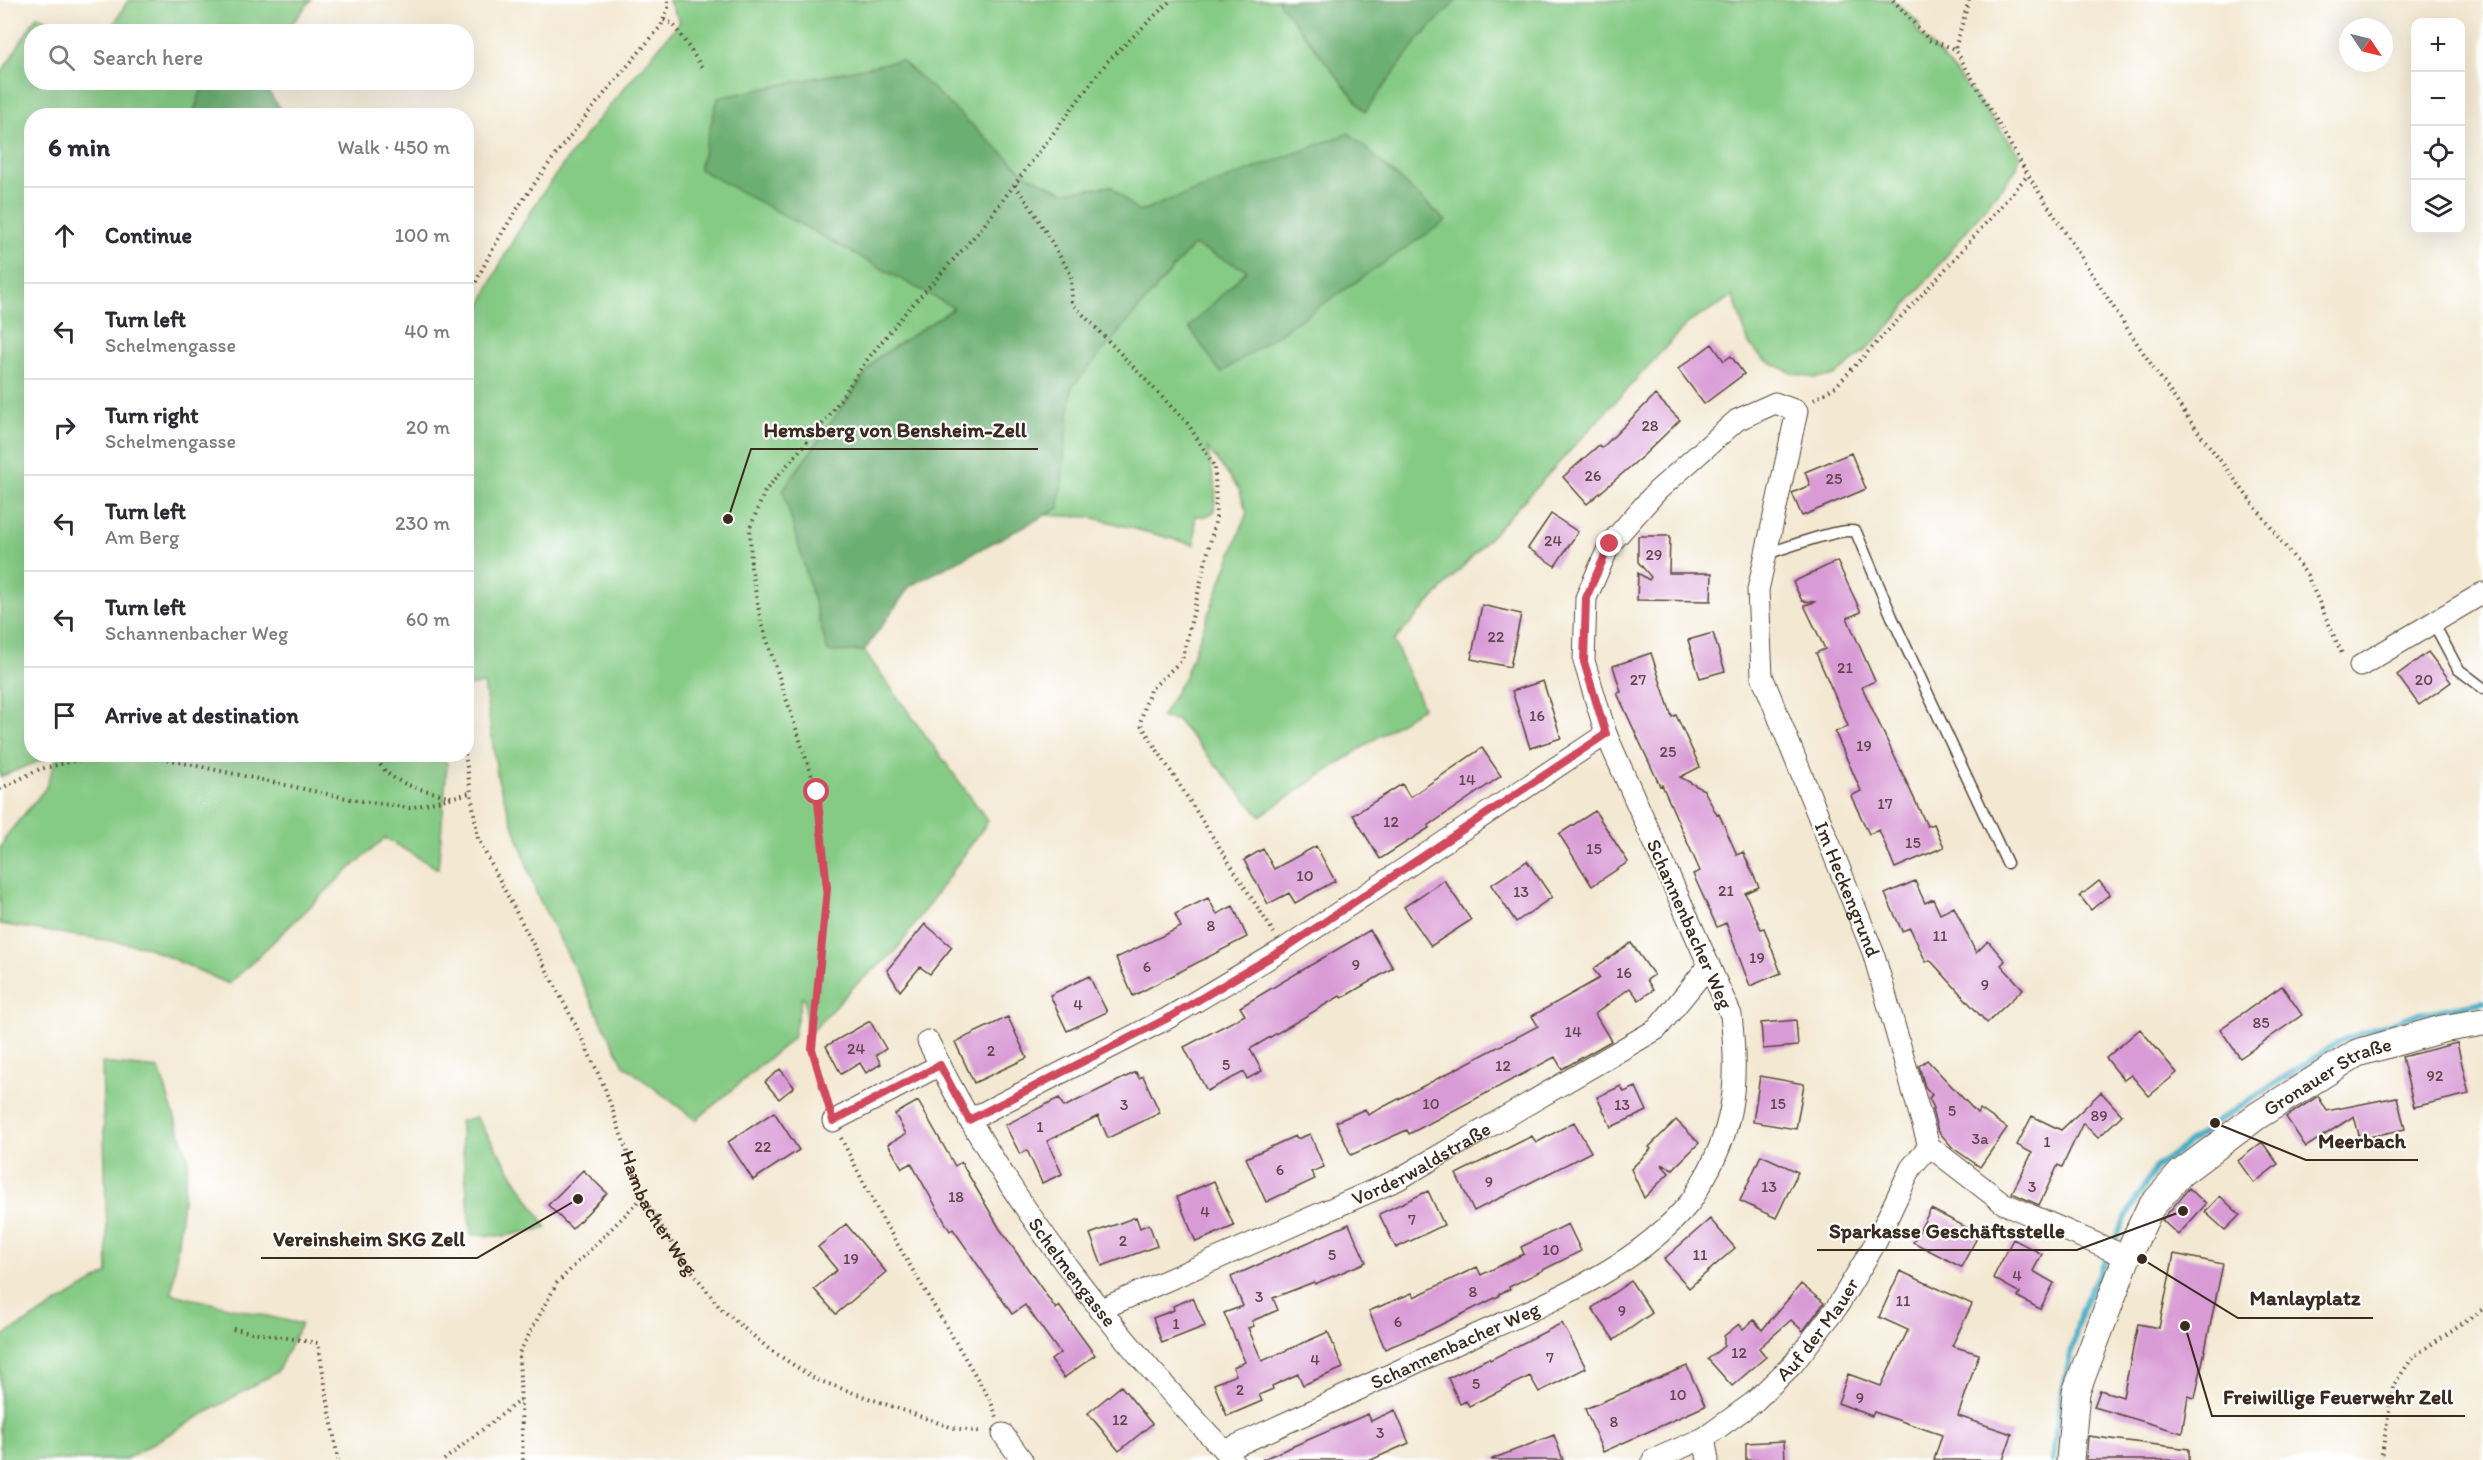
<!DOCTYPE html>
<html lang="en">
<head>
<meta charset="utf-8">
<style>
	body { margin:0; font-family:Itim,sans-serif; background:#f2f2f3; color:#2b2b33 }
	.controls { position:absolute; right:18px; top:18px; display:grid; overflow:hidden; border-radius:12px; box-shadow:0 6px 24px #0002 }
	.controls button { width:54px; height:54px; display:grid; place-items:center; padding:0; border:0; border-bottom:2px solid #e1e1e2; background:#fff; color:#2b2b33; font:30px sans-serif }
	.compass { position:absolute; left:2339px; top:18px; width:54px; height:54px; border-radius:50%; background:#fff; box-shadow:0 6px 24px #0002; rotate:125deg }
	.stop { position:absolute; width:18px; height:18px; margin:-14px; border:4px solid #d1495b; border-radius:50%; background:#fff }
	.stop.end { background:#d1495b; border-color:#fff; box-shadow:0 2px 6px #0008 }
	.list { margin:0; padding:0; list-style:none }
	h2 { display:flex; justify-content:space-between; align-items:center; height:78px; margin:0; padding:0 24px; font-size:26px }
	h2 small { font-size:20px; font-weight:400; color:#7c7c81 }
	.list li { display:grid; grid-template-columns:39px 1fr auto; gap:18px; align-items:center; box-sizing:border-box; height:96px; padding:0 24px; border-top:2px solid #e1e1e2 }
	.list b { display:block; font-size:22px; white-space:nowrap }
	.list p { margin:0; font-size:20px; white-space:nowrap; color:#7c7c81 }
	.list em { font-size:20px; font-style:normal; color:#7c7c81 }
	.icon { flex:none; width:33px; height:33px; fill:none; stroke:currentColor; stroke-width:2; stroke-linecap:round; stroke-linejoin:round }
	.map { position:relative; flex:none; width:2483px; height:1460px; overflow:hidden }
	.search { position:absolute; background:#fff; box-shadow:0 6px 24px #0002; left:24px; top:24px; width:450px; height:66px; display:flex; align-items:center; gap:15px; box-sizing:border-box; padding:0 21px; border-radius:24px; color:#7c7c81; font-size:22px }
	.panel { position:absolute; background:#fff; box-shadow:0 6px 24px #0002; left:24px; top:108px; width:450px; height:654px; border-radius:24px }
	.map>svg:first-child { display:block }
	.green { fill:#85cb85; stroke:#607a52; stroke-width:1.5 }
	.forest { fill:#6caf72; stroke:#546c48; stroke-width:1.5 }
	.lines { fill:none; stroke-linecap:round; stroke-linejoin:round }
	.stream { stroke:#46acc5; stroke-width:6 }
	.building { fill:#d99bd6 }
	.service-casing { stroke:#574639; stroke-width:13 }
	.minor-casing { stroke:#574639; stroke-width:23 }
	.tertiary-casing { stroke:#574639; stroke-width:29 }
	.path { stroke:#574639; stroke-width:4; stroke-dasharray:1.5 4.5; stroke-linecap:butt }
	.service { stroke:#fff; stroke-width:10 }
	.minor { stroke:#fff; stroke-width:21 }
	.tertiary { stroke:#fff; stroke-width:27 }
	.route { stroke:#d1495b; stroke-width:8 }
	.labels { text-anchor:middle; stroke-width:4.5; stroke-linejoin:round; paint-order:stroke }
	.number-label { font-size:16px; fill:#62464c }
	.street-label { font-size:20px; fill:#3b2a1e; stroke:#fff }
	.leader { fill:none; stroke:#3b2a1e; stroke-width:2 }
	.callout-dot { fill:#3b2a1e; stroke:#fff; stroke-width:2 }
	.callout-label { font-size:21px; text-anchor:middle; font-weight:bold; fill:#3b2a1e; stroke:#fff; stroke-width:4.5; stroke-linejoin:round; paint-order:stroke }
</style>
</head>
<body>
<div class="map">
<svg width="2483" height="1460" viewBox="0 0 2483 1460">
	<rect width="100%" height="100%" fill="#fff"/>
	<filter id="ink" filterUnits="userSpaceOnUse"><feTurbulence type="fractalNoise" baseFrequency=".0167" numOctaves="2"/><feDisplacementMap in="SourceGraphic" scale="12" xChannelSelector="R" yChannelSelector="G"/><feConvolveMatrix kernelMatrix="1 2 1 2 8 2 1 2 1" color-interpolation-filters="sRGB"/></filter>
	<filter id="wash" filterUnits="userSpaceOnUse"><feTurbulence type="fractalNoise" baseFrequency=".008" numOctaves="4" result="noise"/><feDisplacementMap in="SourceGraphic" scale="24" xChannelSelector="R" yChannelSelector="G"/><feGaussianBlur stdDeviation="1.35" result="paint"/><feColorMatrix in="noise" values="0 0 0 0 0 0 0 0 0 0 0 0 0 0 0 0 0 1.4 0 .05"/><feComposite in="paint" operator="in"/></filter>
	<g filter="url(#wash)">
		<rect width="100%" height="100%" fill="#f3e8d2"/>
		<path class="green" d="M128,0H311L286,31H110Z
			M668,0H1893L1920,24L1916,30L1948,63L2020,154L2017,168L1889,327L1863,353L1834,376L1813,378L1790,372L1763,359L1749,344L1733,296L1688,323L1394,641L1423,707L1260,816L1177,720L1161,718L1185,676L1247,513L1239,489L1207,447L1216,490L1214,512L1207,516H1195V545L1091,517L1045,515L967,521L851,651H864L988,821L895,952L852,988L806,1038L805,998L802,997L793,1038L696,1120L624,1065L537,895L498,780L484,684L467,686V346C504,220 597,121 680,22Z
			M37,16L80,31L32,32V82L204,83L193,115L32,116V754L54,755L0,777V75Z
			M442,755L447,764L438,869L385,838L342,876L229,984L144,946L0,924V848L7,835L45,789L58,755Z
			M102,1063L159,1069L188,1158L172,1294L301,1324L277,1372L124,1460H0V1338L108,1273Z
			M476,1117L547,1228L505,1236L471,1235L460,1121Z"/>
		<path class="forest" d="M1277,0H1457L1419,39L1365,112Z
			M901,60L1027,175L1064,192L1111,186L1138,212L1349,133L1446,221L1221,373L1189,327L1247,270L1193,245L1072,387L1059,508L910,586L864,651L828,652L783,490L877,358L954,308L699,169L718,98Z
			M204,82L262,83L285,115H193Z"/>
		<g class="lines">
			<path class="stream" d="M2053,1460L2060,1401L2081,1311L2125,1219L2155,1168L2215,1123L2340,1041L2414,1015L2483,1002"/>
		</g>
		<g id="blocks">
			<path class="building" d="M1712,344L1724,361L1731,356L1744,374L1704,404L1678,369Z
				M1655,395L1680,420L1644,455L1587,504L1563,477L1599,445L1602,448Z
				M1851,453L1866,489L1802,516L1792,493L1810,485L1805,472Z
				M1551,514L1578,532L1555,566L1528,548Z
				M1638,536H1670L1669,573H1712L1711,601L1637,600L1638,573L1649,580L1651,577L1638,562Z
				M1837,561L1861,612L1847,618L1875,681L1862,687L1927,826L1934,824L1944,847L1895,868L1879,830L1869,834L1851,796L1861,791L1835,732L1848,726L1816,653L1825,649L1804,605L1816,602L1802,601L1793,582Z
				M1482,605L1521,614L1510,667L1471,659Z
				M1713,633L1725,671L1700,678L1688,640Z
				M2428,652L2451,682L2419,705L2397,675Z
				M1651,653L1672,717L1676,715L1700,767L1680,777L1704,790L1717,815L1719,814L1737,855L1743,852L1759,887L1745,893L1761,929L1764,928L1781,973L1750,986L1726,923L1717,927L1693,874L1700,871L1662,785L1660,786L1617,693L1621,692L1613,666Z
				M1543,681L1561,738L1530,748L1512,691Z
				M1482,748L1501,776L1428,826L1429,828L1380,859L1353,815L1402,784L1410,797Z
				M1595,811L1628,862L1592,886L1559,834Z
				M1316,846L1335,881L1295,903L1289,893L1268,904L1244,860L1263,849L1274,869Z
				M1527,861L1552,897L1516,922L1491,885Z
				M1444,880L1471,920L1431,946L1404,907Z
				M1915,881L1925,903L1933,899L1940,914L1954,907L1976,953L1988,941L2005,961L2001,965L2023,989L1987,1023L1930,960L1926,962L1910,928L1902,931L1885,894Z
				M2099,881L2110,894L2091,910L2080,896Z
				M1208,898L1217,914L1233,906L1247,937L1133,996L1116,958L1181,927L1175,914Z
				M925,924L952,947L930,974L920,967L900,991L887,970Z
				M1370,930L1393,968L1342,998L1340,996L1250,1049L1262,1071L1247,1079L1244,1072L1207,1091L1184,1047L1245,1015L1240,1007Z
				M1631,943L1654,975L1647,980L1653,990L1639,1000L1630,988L1595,1014L1611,1041L1562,1069L1555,1057L1409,1134L1407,1130L1351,1155L1336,1122L1365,1109L1368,1115L1538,1026L1532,1016L1600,978L1593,969Z
				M1089,976L1107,1012L1067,1031L1050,995Z
				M2282,986L2302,1015L2240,1058L2220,1029Z
				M1008,1017L1027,1058L974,1083L955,1042Z
				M1796,1020L1798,1046L1763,1049L1761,1023Z
				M870,1021L886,1049L876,1055L881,1064L866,1073L860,1063L841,1074L826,1046Z
				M2140,1029L2177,1073L2149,1096L2131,1075L2124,1080L2106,1058Z
				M2457,1043L2469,1094L2414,1107L2402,1057Z
				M1927,1060L1977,1113L1980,1109L2007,1128L1980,1167L1953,1148L1938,1131L1932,1110L1934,1108L1929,1098L1932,1095L1925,1087L1919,1066Z
				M780,1069L794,1087L779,1099L765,1082Z
				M1136,1072L1139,1078L1143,1076L1160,1113L1108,1138L1098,1116L1047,1141L1062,1174L1042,1183L1027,1150L1020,1154L1005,1125L1059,1098L1064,1107Z
				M1760,1076L1804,1084L1796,1129L1753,1122Z
				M1621,1086L1624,1092L1636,1087L1647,1111L1611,1127L1597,1097Z
				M2101,1092L2122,1115L2098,1138L2083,1123L2062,1167L2058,1165L2039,1205L2012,1193L2032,1153L2017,1145L2032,1116L2061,1130Z
				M2318,1096L2327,1111L2397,1097L2405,1129L2360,1139L2354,1116L2306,1147L2286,1117Z
				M918,1101L955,1166L961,1162L1000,1229L1056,1309L1059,1306L1095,1355L1064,1378L1051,1360L1060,1353L1025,1305L1012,1314L953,1229L950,1231L911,1163L902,1168L888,1144L906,1134L895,1114Z
				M774,1112L799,1150L753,1180L728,1142Z
				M1676,1120L1699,1143L1673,1169L1661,1164L1669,1173L1644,1198L1631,1169L1651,1149L1649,1147Z
				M1574,1122L1591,1152L1474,1211L1456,1174L1532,1136L1536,1143Z
				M1310,1134L1324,1167L1311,1172L1315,1179L1266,1202L1246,1158L1295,1136L1297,1139Z
				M2262,1142L2278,1164L2254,1183L2238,1161Z
				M1761,1155L1798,1172L1776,1218L1740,1201Z
				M583,1170L607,1193L572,1229L548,1205Z
				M1214,1181L1234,1226L1196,1242L1177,1197Z
				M2189,1188L2206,1204L2178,1235L2162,1220Z
				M1428,1191L1444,1225L1396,1248L1379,1214Z
				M2220,1196L2240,1215L2225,1230L2205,1212Z
				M1931,1209L1979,1234L1961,1267L1913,1242Z
				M1136,1217L1140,1228L1149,1224L1157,1246L1102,1266L1090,1234Z
				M1710,1219L1735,1248L1689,1288L1664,1259Z
				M846,1224L886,1272L836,1314L814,1289L837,1270L818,1247Z
				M1349,1224L1366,1262L1315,1284L1314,1282L1273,1298L1278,1310L1252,1321L1254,1326L1248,1328L1262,1361L1328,1332L1343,1368L1303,1385L1298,1374L1272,1386L1273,1389L1259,1395L1262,1401L1227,1416L1214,1384L1236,1375L1233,1367L1245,1362L1224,1313L1243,1306L1231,1277Z
				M1568,1224L1581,1251L1509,1287L1510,1289L1499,1294V1296L1428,1331L1385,1349L1369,1311L1412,1293L1414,1297L1477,1267L1481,1275L1524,1254L1521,1247Z
				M2013,1239L2042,1254L2033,1271L2054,1283L2040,1309L2018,1297L2020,1293L1993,1278Z
				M2174,1254L2223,1264L2195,1398L2188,1396L2182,1433L2094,1407L2100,1390L2123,1397L2138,1324L2159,1328Z
				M1900,1271L1972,1304L1952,1346L1979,1354L1958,1416L2012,1434L2003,1460H1934L1942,1435L1874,1412L1872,1416L1838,1403L1848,1374L1881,1386L1908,1330L1879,1317Z
				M1631,1281L1652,1313L1614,1340L1592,1308Z
				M1801,1284L1824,1303L1803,1331L1791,1320L1759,1348L1766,1357L1732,1386L1708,1359L1724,1346V1336L1739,1324L1743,1329L1754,1320L1762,1330Z
				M1193,1298L1205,1326L1162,1343L1153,1318L1174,1310L1173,1306Z
				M1562,1323L1586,1368L1539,1392L1530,1376L1469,1406L1466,1401L1460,1404L1448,1378L1489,1358L1490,1360Z
				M1687,1366L1705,1406L1603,1452L1585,1409Z
				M1121,1386L1152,1424L1119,1451L1088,1413Z
				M1395,1410L1409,1443L1371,1460H1261L1368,1414L1371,1421Z
				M1554,1435L1563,1460H1492V1459Z
				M2088,1436L2189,1449V1460H2086Z
				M1784,1441L1785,1460H1746V1443Z"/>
		</g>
	</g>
	<g filter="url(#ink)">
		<use href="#blocks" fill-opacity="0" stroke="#574639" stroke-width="1.5"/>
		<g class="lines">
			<defs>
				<path id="service" d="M1766,554C1783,549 1842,526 1856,532L1892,617L2007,863
					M2433,622L2458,669L2483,688"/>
				<g id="minor">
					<path d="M2360,666L2483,593"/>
					<path id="s2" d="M928,1041C1004,1198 1113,1334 1233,1460"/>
					<path d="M969,1120L1168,1018L1284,949L1606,734"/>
					<path d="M833,1121L940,1065"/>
					<path id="s3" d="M1099,1310L1397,1180L1657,1029L1709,965"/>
					<path d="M1003,1434L1022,1460"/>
					<path d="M1704,1438L1708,1460"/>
					<path id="s4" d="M1224,1451C1302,1416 1379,1380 1456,1344C1536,1307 1634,1272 1691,1201C1696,1194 1700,1185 1705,1177C1736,1123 1738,1076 1731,1015L1606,734L1584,661L1586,598L1610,544L1657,491L1737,420L1775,403L1797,411L1758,590L1762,676L1873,952L1929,1146L2003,1203L2127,1257"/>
					<path id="s5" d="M1653,1460L1704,1438L1754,1402L1793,1364L1837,1307L1876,1242L1911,1168L1929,1146"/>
				</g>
				<g id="tertiary">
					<path id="s6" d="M2070,1460L2076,1392L2127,1257L2150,1208L2181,1173L2257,1116L2357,1053L2442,1029L2483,1022"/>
				</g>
			</defs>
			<use href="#service" class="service-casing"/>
			<use href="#minor" class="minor-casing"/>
			<use href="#tertiary" class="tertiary-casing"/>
			<g class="path">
				<path d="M1893,0L1929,40L1955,49"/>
				<path d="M1969,0L1955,49L2028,175L2138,345L2188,418L2307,575L2343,656"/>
				<path d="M664,20L673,24L702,67"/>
				<path d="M1015,185L1034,212L1071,275L1072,303L1188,424L1215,467L1216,518L1182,660L1150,690L1140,723L1274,933"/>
				<path d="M466,304C510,199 589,113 661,26L668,8V0"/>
				<path d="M1814,400L1836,386L1942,273L2028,175"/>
				<path d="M375,754C386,786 424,789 451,797"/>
				<path id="s1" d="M465,754L478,839L575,1024L604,1086L643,1197L679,1254L720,1308L769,1349L815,1379L953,1428L983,1432"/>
				<path d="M0,789L40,769L95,756L165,759L355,800L410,808L470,793"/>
				<path d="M827,1101L812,1049L827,888L817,792L761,622L751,567L750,528L765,491L829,416L866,361L906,312L981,229L1107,62L1171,0"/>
				<path d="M841,1138L880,1215L990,1400L997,1417"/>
				<path d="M233,1329L318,1343L338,1460"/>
				<path d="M444,1460L520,1400"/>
				<path d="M523,1460L519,1353L557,1283L643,1197"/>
				<path d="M2381,1460L2393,1386L2413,1357L2483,1309"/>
			</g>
			<use href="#service" class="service"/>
			<use href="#minor" class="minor"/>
			<use href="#tertiary" class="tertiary"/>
		</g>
	</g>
	<g class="lines" filter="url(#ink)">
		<path class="route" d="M817,792L827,888L812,1049L833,1121L940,1065L969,1120L1168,1018L1284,949L1606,734L1584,662L1586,598L1610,544"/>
	</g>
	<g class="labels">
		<g class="number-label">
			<text x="1650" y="431">28</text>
			<text x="1593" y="481">26</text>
			<text x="1834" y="484">25</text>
			<text x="1553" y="546">24</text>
			<text x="1654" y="560">29</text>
			<text x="1496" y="642">22</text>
			<text x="1845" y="673">21</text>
			<text x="1638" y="685">27</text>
			<text x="2424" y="685">20</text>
			<text x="1537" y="721">16</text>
			<text x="1864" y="751">19</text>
			<text x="1668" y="757">25</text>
			<text x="1467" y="785">14</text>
			<text x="1885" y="809">17</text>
			<text x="1391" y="827">12</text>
			<text x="1913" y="848">15</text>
			<text x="1594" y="854">15</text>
			<text x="1305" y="881">10</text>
			<text x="1726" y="896">21</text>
			<text x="1521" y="897">13</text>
			<text x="1211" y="931">8</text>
			<text x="1940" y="941">11</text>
			<text x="1757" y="963">19</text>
			<text x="1356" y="970">9</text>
			<text x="1147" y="972">6</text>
			<text x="1624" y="978">16</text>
			<text x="1985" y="990">9</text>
			<text x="1078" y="1010">4</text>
			<text x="2261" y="1028">85</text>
			<text x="1573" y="1037">14</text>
			<text x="856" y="1054">24</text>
			<text x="991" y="1056">2</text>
			<text x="1226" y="1070">5</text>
			<text x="1503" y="1071">12</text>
			<text x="2435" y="1081">92</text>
			<text x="1431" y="1109">10</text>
			<text x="1778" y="1109">15</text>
			<text x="1124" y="1110">3</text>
			<text x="1622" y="1110">13</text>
			<text x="1952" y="1116">5</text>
			<text x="2099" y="1121">89</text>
			<text x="1040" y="1132">1</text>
			<text x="1980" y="1144">3a</text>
			<text x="2047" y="1147">1</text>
			<text x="763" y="1152">22</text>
			<text x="1280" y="1175">6</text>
			<text x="1489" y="1187">9</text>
			<text x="1769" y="1192">13</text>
			<text x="2032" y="1192">3</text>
			<text x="956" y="1202">18</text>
			<text x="1205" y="1217">4</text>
			<text x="1412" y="1225">7</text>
			<text x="1123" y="1246">2</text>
			<text x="1551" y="1255">10</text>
			<text x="1332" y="1260">5</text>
			<text x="1700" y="1260">11</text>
			<text x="851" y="1264">19</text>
			<text x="2017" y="1281">4</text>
			<text x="1473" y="1297">8</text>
			<text x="1259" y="1302">3</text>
			<text x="1903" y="1306">11</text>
			<text x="1622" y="1316">9</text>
			<text x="1398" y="1327">6</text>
			<text x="1176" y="1329">1</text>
			<text x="1739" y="1358">12</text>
			<text x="1550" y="1363">7</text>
			<text x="1315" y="1365">4</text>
			<text x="1476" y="1389">5</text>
			<text x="1240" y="1395">2</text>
			<text x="1678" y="1400">10</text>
			<text x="1860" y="1403">9</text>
			<text x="1120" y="1425">12</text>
			<text x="1614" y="1427">8</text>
			<text x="1380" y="1438">3</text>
		</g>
		<g class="street-label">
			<text dy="7" stroke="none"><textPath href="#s4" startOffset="1976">Im Heckengrund</textPath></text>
			<text transform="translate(1690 924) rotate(66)" y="7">Schannenbacher Weg</text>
			<text dy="7" stroke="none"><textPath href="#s6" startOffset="490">Gronauer Straße</textPath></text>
			<text dy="7" stroke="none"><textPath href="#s3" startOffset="354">Vorderwaldstraße</textPath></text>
			<text dy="7" stroke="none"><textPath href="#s1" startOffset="502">Hambacher Weg</textPath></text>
			<text dy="7" stroke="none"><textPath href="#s2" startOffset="273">Schelmengasse</textPath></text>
			<text dy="7" stroke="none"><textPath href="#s5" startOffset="214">Auf der Mauer</textPath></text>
			<text dy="7" stroke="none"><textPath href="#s4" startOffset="254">Schannenbacher Weg</textPath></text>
		</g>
	</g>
	<path class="leader" d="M728 519L751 449H1038M2215 1123L2306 1160H2418M2183 1211L2077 1250H1817M578 1199L477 1258H261M2142 1259L2238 1318H2373M2185 1326L2212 1416H2465"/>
	<g class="callout-dot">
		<circle cx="728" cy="519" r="6"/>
		<circle cx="2215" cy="1123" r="6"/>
		<circle cx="2183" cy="1211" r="6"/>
		<circle cx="578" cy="1199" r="6"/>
		<circle cx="2142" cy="1259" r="6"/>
		<circle cx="2185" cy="1326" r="6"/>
	</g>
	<g class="callout-label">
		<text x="895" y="437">Hemsberg von Bensheim-Zell</text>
		<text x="2362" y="1148">Meerbach</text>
		<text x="1947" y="1238">Sparkasse Geschäftsstelle</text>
		<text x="369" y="1246">Vereinsheim SKG Zell</text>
		<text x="2305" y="1305">Manlayplatz</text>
		<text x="2338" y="1404">Freiwillige Feuerwehr Zell</text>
	</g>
</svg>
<div class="controls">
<button>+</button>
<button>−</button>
<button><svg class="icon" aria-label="locate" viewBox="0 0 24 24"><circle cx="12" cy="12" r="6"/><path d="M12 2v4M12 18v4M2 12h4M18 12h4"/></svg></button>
<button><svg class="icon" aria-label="layers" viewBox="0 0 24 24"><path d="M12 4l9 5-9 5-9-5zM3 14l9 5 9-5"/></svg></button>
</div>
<svg class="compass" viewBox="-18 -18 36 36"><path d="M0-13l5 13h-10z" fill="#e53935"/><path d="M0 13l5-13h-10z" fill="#7c7c81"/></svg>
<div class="stop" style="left:817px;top:792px"></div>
<div class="stop end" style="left:1610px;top:544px"></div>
<div class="search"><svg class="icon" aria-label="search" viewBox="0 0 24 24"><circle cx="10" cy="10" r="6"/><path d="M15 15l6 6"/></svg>Search here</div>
<section class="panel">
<h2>6 min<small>Walk · 450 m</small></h2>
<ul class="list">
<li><svg class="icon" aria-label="ahead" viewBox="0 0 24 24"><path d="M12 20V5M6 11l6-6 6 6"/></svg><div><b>Continue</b></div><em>100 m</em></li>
<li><svg class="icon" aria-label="left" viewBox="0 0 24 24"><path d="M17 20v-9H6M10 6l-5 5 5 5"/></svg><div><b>Turn left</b><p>Schelmengasse</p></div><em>40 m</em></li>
<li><svg class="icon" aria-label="right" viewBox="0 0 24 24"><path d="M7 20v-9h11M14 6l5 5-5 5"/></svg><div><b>Turn right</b><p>Schelmengasse</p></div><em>20 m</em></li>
<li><svg class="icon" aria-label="left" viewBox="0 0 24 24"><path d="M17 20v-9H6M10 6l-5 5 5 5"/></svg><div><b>Turn left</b><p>Am Berg</p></div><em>230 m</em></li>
<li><svg class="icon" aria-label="left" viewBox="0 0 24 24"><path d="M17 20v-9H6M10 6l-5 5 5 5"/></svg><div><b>Turn left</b><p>Schannenbacher Weg</p></div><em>60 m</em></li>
<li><svg class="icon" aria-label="arrive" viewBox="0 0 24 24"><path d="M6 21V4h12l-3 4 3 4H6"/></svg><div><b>Arrive at destination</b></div></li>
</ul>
</section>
</div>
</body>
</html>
